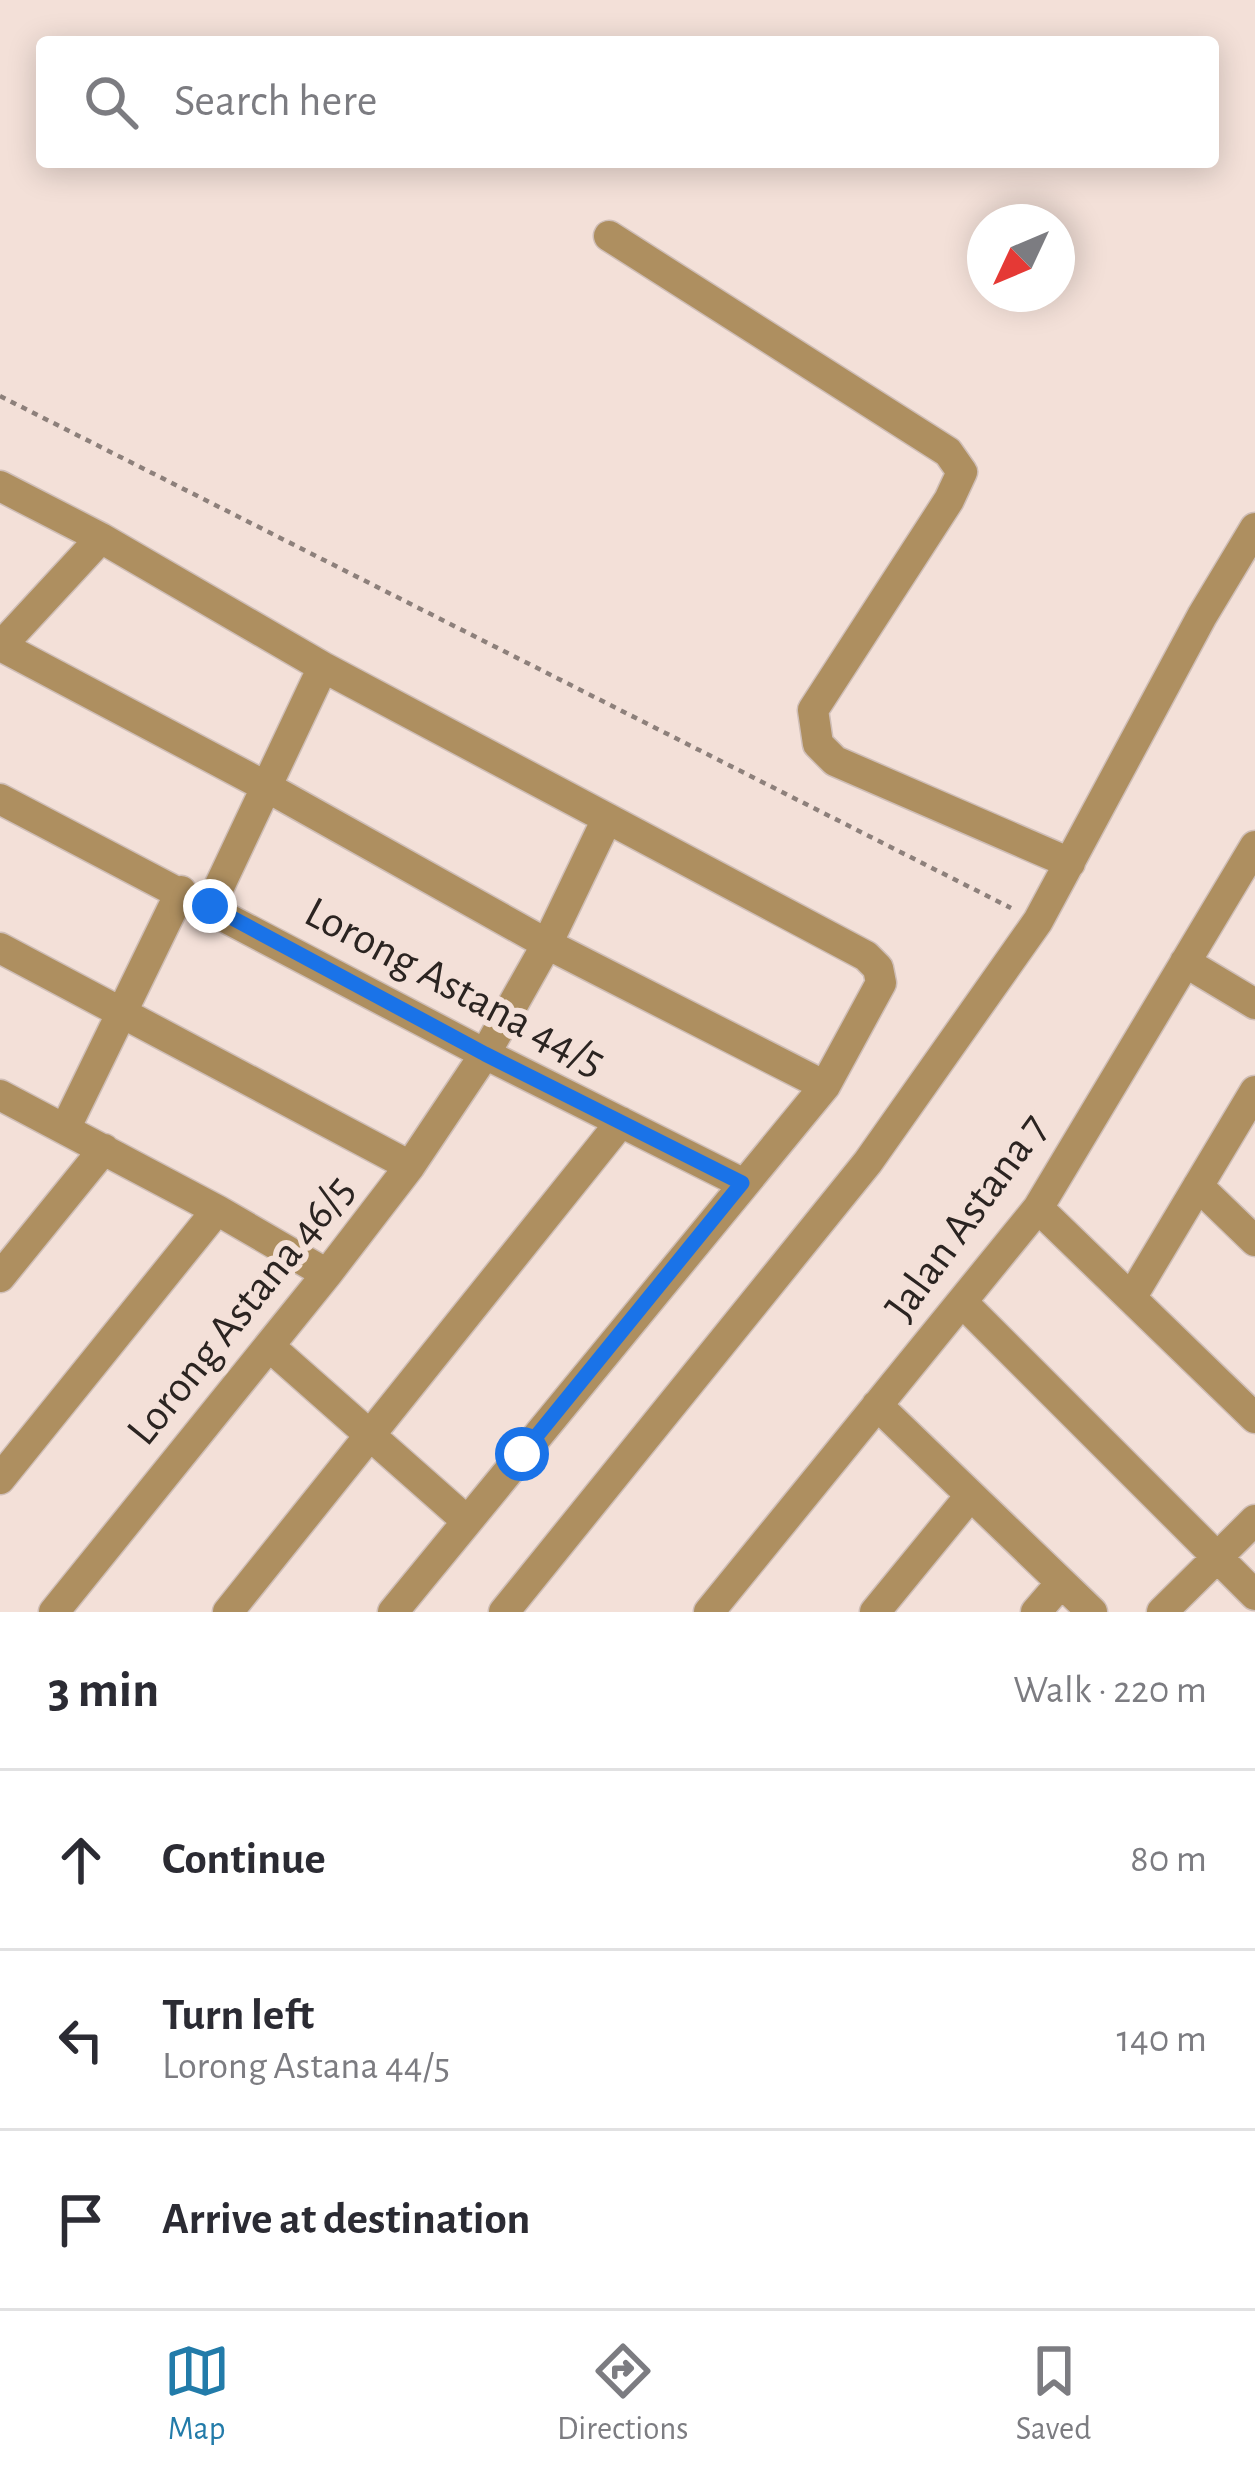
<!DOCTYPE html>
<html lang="en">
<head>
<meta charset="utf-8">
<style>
	body { margin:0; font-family:"Alegreya Sans",sans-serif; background:#f2f2f3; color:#2b2b33 }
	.compass { position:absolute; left:967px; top:204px; width:108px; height:108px; border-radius:50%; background:#fff; box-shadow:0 6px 30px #0003; rotate:226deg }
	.stop { position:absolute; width:36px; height:36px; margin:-27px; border:9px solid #1a73e8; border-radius:50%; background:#fff }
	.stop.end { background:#1a73e8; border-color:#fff; box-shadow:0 3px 12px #0008 }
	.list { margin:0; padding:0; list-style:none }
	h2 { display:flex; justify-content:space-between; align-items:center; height:156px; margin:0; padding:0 48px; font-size:51px }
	h2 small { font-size:39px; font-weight:400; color:#7c7c81 }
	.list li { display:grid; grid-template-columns:78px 1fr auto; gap:36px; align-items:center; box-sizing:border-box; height:180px; padding:0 48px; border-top:3px solid #e1e1e2 }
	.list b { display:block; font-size:45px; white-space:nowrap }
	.list p { margin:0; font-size:39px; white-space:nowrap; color:#7c7c81 }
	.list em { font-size:39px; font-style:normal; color:#7c7c81 }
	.icon { flex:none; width:66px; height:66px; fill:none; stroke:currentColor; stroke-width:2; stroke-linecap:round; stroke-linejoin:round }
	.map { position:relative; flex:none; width:1255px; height:1612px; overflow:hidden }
	.search { position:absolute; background:#fff; box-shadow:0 6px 30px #0003; left:36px; right:36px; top:36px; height:132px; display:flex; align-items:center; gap:30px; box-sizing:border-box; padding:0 42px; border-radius:12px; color:#7c7c81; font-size:45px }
	.sheet { height:696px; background:#fff }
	nav { display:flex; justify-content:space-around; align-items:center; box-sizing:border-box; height:168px; border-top:3px solid #e1e1e2; background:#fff; font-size:33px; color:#7c7c81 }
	nav a { display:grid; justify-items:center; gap:6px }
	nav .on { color:#227ba9 }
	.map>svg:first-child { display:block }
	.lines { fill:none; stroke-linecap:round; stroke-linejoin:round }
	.minor-casing { stroke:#cfbeb7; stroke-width:33 }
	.path { stroke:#8d807b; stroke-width:4.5; stroke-dasharray:6 6; stroke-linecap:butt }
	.minor { stroke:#ae8f60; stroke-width:30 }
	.route { stroke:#1a73e8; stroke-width:15 }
	.labels { text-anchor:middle; stroke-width:12; stroke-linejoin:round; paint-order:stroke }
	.street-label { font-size:45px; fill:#2b2421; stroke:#f3e0d8 }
</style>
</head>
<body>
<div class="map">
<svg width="1255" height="1612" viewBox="0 0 1255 1612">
	<rect width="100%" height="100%" fill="#f3e0d8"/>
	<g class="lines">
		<defs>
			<path id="minor" d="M609,236L948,452L962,472L949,500L813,710L818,744L835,761L1070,863
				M0,486L101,538L323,667L866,956L878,968L881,983L825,1086L393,1612
				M1,646L265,786L547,944L825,1086
				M0,647L101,538
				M0,799L485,1054L742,1183
				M210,906L323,667
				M0,948L410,1166
				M1185,962L1255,1004
				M0,1095L217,1210L327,1274
				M65,1129L181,891
				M1198,1186L1255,1241
				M1038,1208L1255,1418
				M0,1277L104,1149
				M1131,1298L1255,1091
				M962,1302L1255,1595
				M269,1346L467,1521
				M877,1405L1092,1612
				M0,1479L217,1210
				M54,1612L327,1274L410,1166L485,1054L547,944L607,819
				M228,1612L621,1122
				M504,1612L868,1162L1038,921L1202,616L1255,528
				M709,1612L1038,1208L1255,846
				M875,1612L970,1496
				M1036,1612L1061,1583
				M1162,1612L1255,1520"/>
		</defs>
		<use href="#minor" class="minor-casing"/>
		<path class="path" d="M0,396L1011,908"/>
		<use href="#minor" class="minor"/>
	</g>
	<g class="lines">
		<path class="route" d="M210,906L485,1054L742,1183L522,1454"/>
	</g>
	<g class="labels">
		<g class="street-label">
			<text transform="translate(456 985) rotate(28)" y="16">Lorong Astana 44/5</text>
			<text transform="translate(965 1216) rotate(-54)" y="16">Jalan Astana 7</text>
			<text transform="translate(239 1309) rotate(-51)" y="16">Lorong Astana 46/5</text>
		</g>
	</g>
</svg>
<svg class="compass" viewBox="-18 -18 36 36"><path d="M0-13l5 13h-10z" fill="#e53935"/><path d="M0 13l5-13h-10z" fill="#7c7c81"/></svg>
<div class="stop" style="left:522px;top:1454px"></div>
<div class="stop end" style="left:210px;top:906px"></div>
<div class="search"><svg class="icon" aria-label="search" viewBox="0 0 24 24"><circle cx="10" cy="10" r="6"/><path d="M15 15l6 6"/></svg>Search here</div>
</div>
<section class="sheet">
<h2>3 min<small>Walk · 220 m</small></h2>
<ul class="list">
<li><svg class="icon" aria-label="ahead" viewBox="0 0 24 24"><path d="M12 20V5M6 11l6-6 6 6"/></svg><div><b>Continue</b></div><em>80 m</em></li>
<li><svg class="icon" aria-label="left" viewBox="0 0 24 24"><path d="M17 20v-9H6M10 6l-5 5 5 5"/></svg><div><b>Turn left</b><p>Lorong Astana 44/5</p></div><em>140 m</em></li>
<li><svg class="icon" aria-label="arrive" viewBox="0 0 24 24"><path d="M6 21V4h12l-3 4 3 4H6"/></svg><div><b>Arrive at destination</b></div></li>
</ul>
</section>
<nav>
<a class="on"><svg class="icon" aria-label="map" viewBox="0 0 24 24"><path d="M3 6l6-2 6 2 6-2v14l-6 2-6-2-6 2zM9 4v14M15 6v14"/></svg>Map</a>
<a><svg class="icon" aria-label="directions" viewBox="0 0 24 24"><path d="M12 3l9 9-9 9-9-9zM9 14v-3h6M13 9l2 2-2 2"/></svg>Directions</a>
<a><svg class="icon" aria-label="saved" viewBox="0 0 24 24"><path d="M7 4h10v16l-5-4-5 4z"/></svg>Saved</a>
</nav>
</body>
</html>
